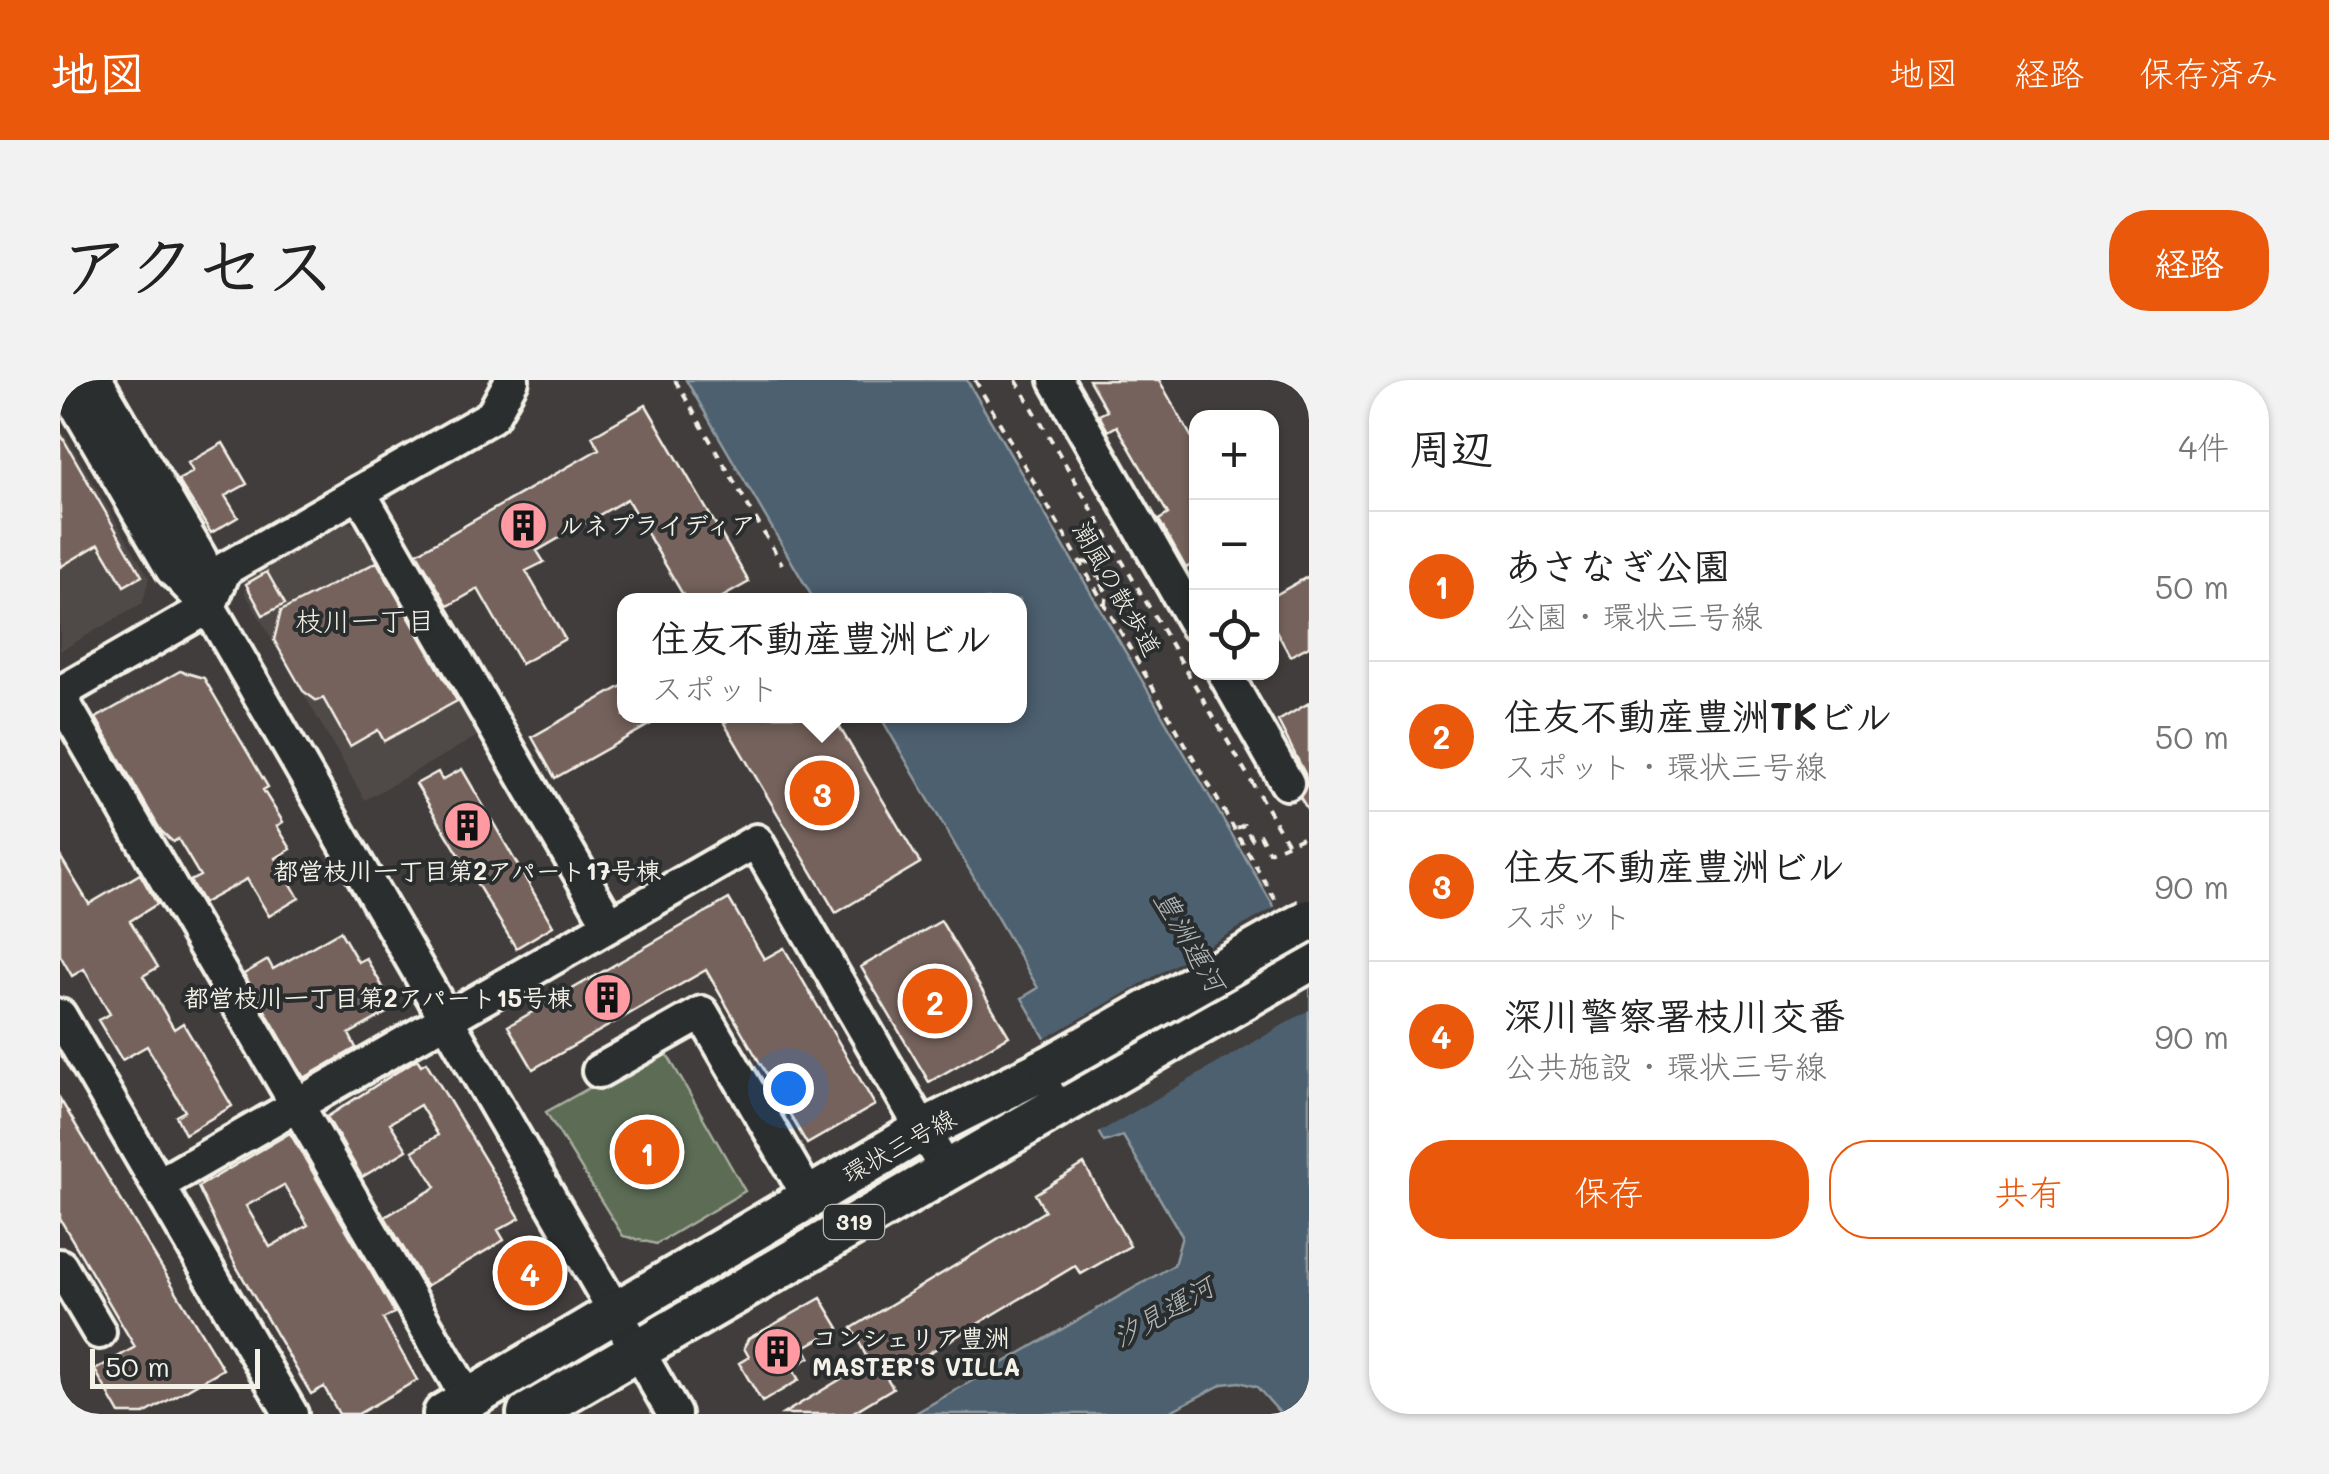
<!DOCTYPE html>
<html lang="ja">
<head>
<meta charset="utf-8">
<style>
	body { margin:0; font-family:Mali,"Klee One",sans-serif; background:#f2f2f2; color:#222 }
	.controls { position:absolute; right:30px; top:30px; display:grid; overflow:hidden; border-radius:20px; box-shadow:0 2px 8px #0004 }
	.controls button { width:90px; height:90px; display:grid; place-items:center; padding:0; border:0; border-bottom:2px solid #e0e0e0; background:#fff; color:#222; font:50px sans-serif }
	.scale { position:absolute; left:30px; bottom:25px; width:170px; box-sizing:border-box; padding-left:10px; border:5px solid #f4f1e8; border-top:0; font-size:28px; line-height:35px; white-space:nowrap; color:#f4f1e8; -webkit-text-stroke:8px #2a2d2e; paint-order:stroke }
	.you { position:absolute; left:728px; top:708px; width:35px; height:35px; margin:-25px; border:8px solid #fff; border-radius:50%; background:#1a73e8; box-shadow:0 0 0 15px #1a73e833 }
	.badge { display:grid; place-items:center; width:65px; height:65px; border-radius:50%; background:#ea580c; color:#fff; font-size:32px; font-weight:700 }
	.pin { position:absolute; translate:-50% -50%; border:5px solid #fff; box-shadow:0 2px 10px #0006 }
	.popup { position:absolute; left:557px; top:213px; width:410px; height:130px; box-sizing:border-box; display:grid; place-content:center; border-radius:20px; background:#fff; filter:drop-shadow(0 2px 8px #0005); font-size:32px; white-space:nowrap; color:#767676 }
	.popup b { font-size:38px; color:#222 }
	.popup::after { content:''; position:absolute; left:50%; top:100%; margin-left:-20px; border:20px solid transparent; border-top-color:#fff }
	.list { margin:0; padding:0; list-style:none }
	h2 { display:flex; justify-content:space-between; align-items:center; height:130px; margin:0; padding:0 40px; font-size:42px }
	h2 small { font-size:32px; font-weight:400; color:#767676 }
	.list li { display:grid; grid-template-columns:65px 1fr auto; gap:30px; align-items:center; box-sizing:border-box; height:150px; padding:0 40px; border-top:2px solid #e0e0e0 }
	.list b { display:block; font-size:38px; white-space:nowrap }
	.list p { margin:0; font-size:32px; white-space:nowrap; color:#767676 }
	.list em { font-size:32px; font-style:normal; color:#767676 }
	.actions { display:flex; gap:20px; padding:30px 40px }
	.actions a { flex:1; padding:22px 0; border:2px solid #ea580c; border-radius:40px; text-align:center; font-size:35px; color:#ea580c }
	.actions .main { background:#ea580c; color:#fff }
	.icon { flex:none; width:55px; height:55px; fill:none; stroke:currentColor; stroke-width:2; stroke-linecap:round; stroke-linejoin:round }
	.map { position:relative; flex:none; width:1249px; height:1034px; overflow:hidden; border-radius:40px }
	header { display:flex; align-items:center; gap:60px; box-sizing:border-box; height:140px; padding:0 50px; background:#ea580c; color:#fff }
	header strong { font-size:48px }
	nav { display:flex; gap:55px; margin-inline-start:auto; font-size:35px }
	.intro { display:flex; align-items:center; justify-content:space-between; box-sizing:border-box; height:240px; padding:0 60px }
	h1 { margin:0; font-size:70px }
	.button { padding:25px 45px; border-radius:40px; background:#ea580c; color:#fff; font-size:35px; font-weight:700 }
	main { display:flex; gap:60px; padding:0 60px }
	aside { flex:1; background:#fff; border-radius:40px; box-shadow:0 2px 8px #0004 }
	.map>svg:first-child { display:block }
	.built { fill:#504846 }
	.green { fill:#5c6c54; stroke:#a8ae9e; stroke-width:2.5 }
	.water { fill:#4e6170; stroke:#909ba0; stroke-width:2.5 }
	.pier { fill:#403d3c }
	.building { fill:#74625c; stroke:#f4f1e8; stroke-width:2.5; fill-rule:evenodd }
	.lines { fill:none; stroke-linecap:round; stroke-linejoin:round }
	.minor-casing { stroke:#f4f1e8; stroke-width:40 }
	.major-casing { stroke:#f4f1e8; stroke-width:48 }
	.path { stroke:#f4f1e8; stroke-width:4; stroke-dasharray:8 8; stroke-linecap:butt }
	.minor { stroke:#2a2d2e; stroke-width:32 }
	.major { stroke:#2a2d2e; stroke-width:40 }
	.major-bridge-casing { stroke:#f4f1e8; stroke-width:48; stroke-linecap:butt }
	.major-bridge { stroke:#2a2d2e; stroke-width:40 }
	.labels { text-anchor:middle; stroke-width:8; stroke-linejoin:round; paint-order:stroke }
	.shield { fill:#2a2d2e; stroke:#b7b6b0; stroke-width:2.5 }
	.shield-label { font-size:22px; font-weight:bold; fill:#f4f1e8 }
	.poi-label { font-size:25px; font-weight:bold; fill:#f4f1e8; stroke:#2a2d2e; text-anchor:start }
	.street-label { font-size:25px; fill:#f4f1e8; stroke:#2a2d2e }
	.neighbourhood-label { font-size:28px; fill:#f4f1e8; stroke:#2a2d2e }
	.water-label { font-size:28px; font-style:italic; fill:#b2b7b8; stroke:#2a2d2e }
</style>
</head>
<body>
<header>
<strong>地図</strong>
<nav><a>地図</a><a>経路</a><a>保存済み</a></nav>
</header>
<div class="intro"><h1>アクセス</h1><a class="button">経路</a></div>
<main>
<div class="map">
<svg width="1249" height="1034" viewBox="0 0 1249 1034">
	<rect width="100%" height="100%" fill="#403d3c"/>
	<filter id="ink" filterUnits="userSpaceOnUse"><feTurbulence type="fractalNoise" baseFrequency=".01" numOctaves="2"/><feDisplacementMap in="SourceGraphic" scale="20" xChannelSelector="R" yChannelSelector="G"/><feConvolveMatrix kernelMatrix="1 2 1 2 8 2 1 2 1" color-interpolation-filters="sRGB"/></filter>
	<g filter="url(#ink)">
		<path class="built" d="M0,46L89,197L83,223L0,271Z
			M285,142L297,146L314,177L322,172L425,352L305,420L185,213L186,199Z"/>
		<path class="green" d="M603,667L685,811L596,864L563,856L486,732Z"/>
		<path class="water" d="M626,0H907L1249,587V1034H1221L1197,1007L1180,1002L1163,1004L1105,1034H854L1114,885L1122,856L1063,756L1044,762L962,618L978,608L820,336H960V220H754Z"/>
		<path class="pier" d="M1219,525L1249,577V630L1036,754L981,661Z"/>
		<path class="building" d="M1029,0H1099L1136,65V182L1126,188L1099,140L1108,134L1057,46L1048,51L1039,35L1047,31Z
			M586,25L689,202L657,220H626L567,119L477,171L484,182L466,191L505,259L461,284L418,209L388,226L357,173L539,69L532,56Z
			M0,53L82,196L64,206L39,164L0,187Z
			M163,63L187,104L165,116L178,137L151,153L118,100L133,92L128,83Z
			M317,182L397,321L324,361L318,350L290,366L263,318L257,321L243,311L214,260L221,231Z
			M207,192L225,224L203,235L186,204Z
			M1249,196V266L1230,276L1212,243V217Z
			M120,291L144,298L208,407L203,410L223,442L217,446L231,469L216,478L239,518L209,536L187,499L143,523L130,501L140,496L118,459L113,462L101,451L36,338Z
			M564,305V336H605L495,398L472,357Z
			M1249,323V432L1240,417L1247,404L1245,394L1218,341Z
			M676,336H773L860,483L776,533L664,343Z
			M402,389L493,546L456,568L356,404L378,392L382,400Z
			M0,476L29,524L80,494L97,524L70,541L98,587L83,596L114,649L123,643L172,726L125,754L116,736L125,731L87,666L62,680L38,640L50,634L24,589L12,596L0,575Z
			M669,519L704,579L724,568L815,725L747,764L646,590L473,689L448,646Z
			M881,541L949,656L869,702L801,587Z
			M280,551L298,582L306,578L335,628L289,654L296,668L244,698L184,594L208,580L213,589Z
			M357,679L361,685L366,682L460,838L438,850L444,860L366,906L325,837L376,807L353,771L378,755L360,725L330,743L347,770L302,797L267,737Z
			M0,719L163,989L84,1034H60L35,990L75,967L0,839Z
			M230,753L331,926L334,933L323,939L357,1000L298,1034H279L264,1007L251,1014L176,886L138,807ZM224,805L248,845L210,867L186,826Z
			M1024,784L1070,866L1021,894L1015,886L827,998L833,1008L790,1034H723L809,982L792,948L985,831L975,814Z
			M761,918L779,948L745,967L750,977L732,988L739,1000L702,1022L679,983L689,977L684,968L688,959Z"/>
		<g class="lines">
			<defs>
				<path id="minor" d="M2,0L112,189L149,227L614,1034
					M36,0L140,178L149,227
					M996,0L1136,245
					M299,112L550,545
					M1164,292L1227,403
					M0,313L149,227L165,189L432,36L452,0
					M0,317L408,1019
					M0,636L231,1034
					M539,691L642,633L749,817
					M98,805L696,461L886,790
					M0,886L39,952"/>
				<path id="major" d="M384,1034L863,750L991,686
					M468,1034L1249,581"/>
			</defs>
			<use href="#minor" class="minor-casing"/>
			<use href="#major" class="major-casing"/>
			<path class="path" d="M615,0L722,184
				M915,0L1216,521
				M956,0L1228,464
				M1022,182L1030,183L1048,215L1045,223
				M1039,199L1048,193L1039,179L1055,170
				M1177,448L1184,445L1192,459L1200,455L1209,472L1249,454"/>
			<use href="#minor" class="minor"/>
			<use href="#major" class="major"/>
			<defs>
				<path id="major-bridge" d="M991,686L1249,540"/>
			</defs>
			<use href="#major-bridge" class="major-bridge-casing"/>
			<use href="#major-bridge" class="major-bridge"/>
		</g>
	</g>
	<defs>
		<symbol id="building-disc" viewBox="-11 -11 22 22"><circle r="9.5" fill="#ff9aa2" stroke="#2a2d2e"/><path d="M-4-6H4V6H1V3H-1V6H-4ZM-2.5-4.3h1.7v1.8h-1.7ZM.8-4.3h1.7v1.8H.8ZM-2.5-1h1.7V.8h-1.7ZM.8-1h1.7V.8H.8Z" fill="#111"/></symbol>
	</defs>
	<g fill-rule="evenodd">
		<use href="#building-disc" x="436" y="118" width="55" height="55"/>
		<use href="#building-disc" x="380" y="418" width="55" height="55"/>
		<use href="#building-disc" x="520" y="590" width="55" height="55"/>
		<use href="#building-disc" x="690" y="944" width="55" height="55"/>
	</g>
	<g class="labels">
		<rect class="shield" x="764" y="825" width="60" height="34" rx="8"/>
		<g class="shield-label">
			<text x="794" y="850">319</text>
		</g>
		<g class="poi-label">
			<text x="499" y="154">ルネプライディア</text>
			<text x="407" y="500" text-anchor="middle">都営枝川一丁目第2アパート17号棟</text>
			<text x="512" y="627" text-anchor="end">都営枝川一丁目第2アパート15号棟</text>
			<text x="752" y="967">コンシェリア豊洲<tspan x="752" dy="29">MASTER'S VILLA</tspan></text>
		</g>
		<g class="street-label">
			<text transform="translate(1057 209) rotate(60)" y="9">潮風の散歩道</text>
			<text transform="translate(839 766) rotate(-29)" y="9">環状三号線</text>
		</g>
		<g class="neighbourhood-label">
			<text x="305" y="251">枝川一丁目</text>
		</g>
		<g class="water-label">
			<text transform="translate(1130 561) rotate(60)" y="10">豊洲運河</text>
			<text transform="translate(1103 932) rotate(-30)" y="10">汐見運河</text>
		</g>
	</g>
</svg>
<div class="controls">
<button>+</button>
<button>−</button>
<button><svg class="icon" aria-label="locate" viewBox="0 0 24 24"><circle cx="12" cy="12" r="6"/><path d="M12 2v4M12 18v4M2 12h4M18 12h4"/></svg></button>
</div>
<div class="scale">50 m</div>
<div class="you"></div>
<div class="pin badge" style="left:587px;top:772px">1</div>
<div class="pin badge" style="left:875px;top:621px">2</div>
<div class="pin badge" style="left:762px;top:413px">3</div>
<div class="popup"><b>住友不動産豊洲ビル</b>スポット</div>
<div class="pin badge" style="left:470px;top:893px">4</div>
</div>
<aside>
<h2>周辺<small>4件</small></h2>
<ul class="list">
<li><span class="badge">1</span><div><b>あさなぎ公園</b><p>公園 · 環状三号線</p></div><em>50 m</em></li>
<li><span class="badge">2</span><div><b>住友不動産豊洲TKビル</b><p>スポット · 環状三号線</p></div><em>50 m</em></li>
<li><span class="badge">3</span><div><b>住友不動産豊洲ビル</b><p>スポット</p></div><em>90 m</em></li>
<li><span class="badge">4</span><div><b>深川警察署枝川交番</b><p>公共施設 · 環状三号線</p></div><em>90 m</em></li>
</ul>
<div class="actions"><a class="main">保存</a><a>共有</a></div>
</aside>
</main>
</body>
</html>
